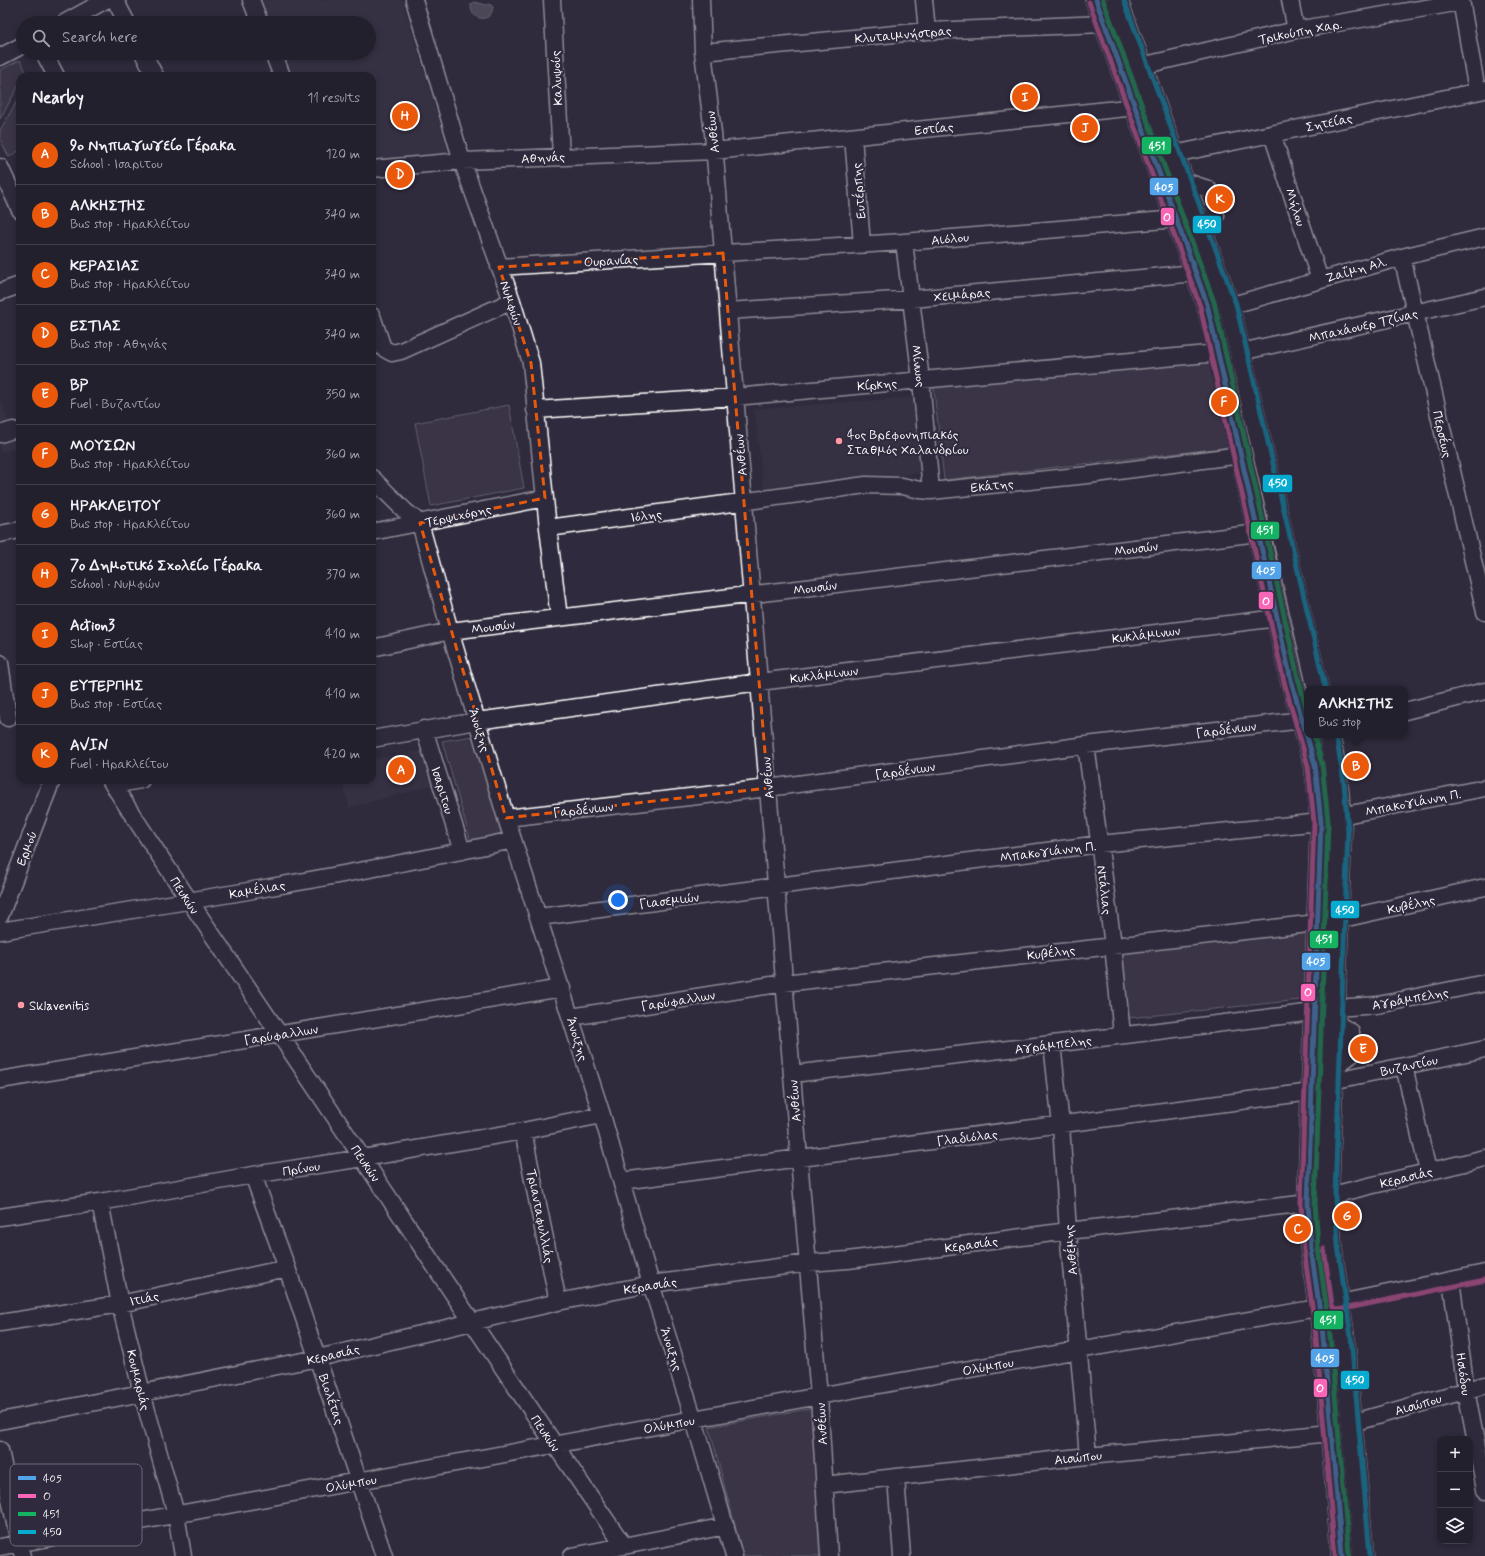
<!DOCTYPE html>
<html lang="en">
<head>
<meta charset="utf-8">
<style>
	body { margin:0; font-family:Mynerve,sans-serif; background:#2f2d3a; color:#f1f3f6 }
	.controls { position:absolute; right:12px; bottom:12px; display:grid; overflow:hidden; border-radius:8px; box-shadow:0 2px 6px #0003 }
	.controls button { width:36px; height:36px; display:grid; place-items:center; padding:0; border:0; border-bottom:1px solid #403e4a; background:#23202e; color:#f1f3f6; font:20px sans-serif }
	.you { position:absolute; left:618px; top:900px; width:14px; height:14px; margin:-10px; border:3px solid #fff; border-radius:50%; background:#1a73e8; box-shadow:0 0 0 6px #1a73e833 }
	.badge { display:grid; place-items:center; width:26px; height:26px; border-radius:50%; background:#ea580c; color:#fff; font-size:13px; font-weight:700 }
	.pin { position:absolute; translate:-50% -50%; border:2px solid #fff; box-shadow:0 1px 4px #0006 }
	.popup { position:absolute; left:1304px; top:686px; width:104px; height:52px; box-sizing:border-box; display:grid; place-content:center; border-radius:8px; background:#23202e; filter:drop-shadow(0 1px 3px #0005); font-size:13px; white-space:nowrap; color:#a3a3aa }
	.popup b { font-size:15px; color:#f1f3f6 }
	.popup::after { content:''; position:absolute; left:50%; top:100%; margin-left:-8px; border:8px solid transparent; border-top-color:#23202e }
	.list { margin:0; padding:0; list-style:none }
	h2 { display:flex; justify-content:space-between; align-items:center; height:52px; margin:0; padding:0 16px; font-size:17px }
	h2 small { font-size:13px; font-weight:400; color:#a3a3aa }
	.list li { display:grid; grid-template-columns:26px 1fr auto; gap:12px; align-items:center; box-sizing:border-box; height:60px; padding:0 16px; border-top:1px solid #403e4a }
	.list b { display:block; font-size:15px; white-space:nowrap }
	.list p { margin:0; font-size:13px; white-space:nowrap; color:#a3a3aa }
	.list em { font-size:13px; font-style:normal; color:#a3a3aa }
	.icon { flex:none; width:22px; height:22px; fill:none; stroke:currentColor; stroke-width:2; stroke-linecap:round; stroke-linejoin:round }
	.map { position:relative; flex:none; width:1485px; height:1556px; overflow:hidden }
	.search { position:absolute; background:#23202e; box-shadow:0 2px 6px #0003; left:16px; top:16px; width:360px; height:44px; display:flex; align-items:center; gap:10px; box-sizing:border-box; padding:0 14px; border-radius:22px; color:#a3a3aa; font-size:15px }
	.panel { position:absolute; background:#23202e; box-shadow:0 2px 6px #0003; left:16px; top:72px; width:360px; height:712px; border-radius:12px }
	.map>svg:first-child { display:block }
	.built { fill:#3c3749 }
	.green { fill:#464152; stroke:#a2a0a8 }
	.water { fill:#6d6a77; stroke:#a7a6ad }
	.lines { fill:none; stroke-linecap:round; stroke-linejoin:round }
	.minor-casing { stroke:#fff; stroke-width:19 }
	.major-casing { stroke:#fff; stroke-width:23 }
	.minor { stroke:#2f2a3d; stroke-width:16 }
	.major { stroke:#2f2a3d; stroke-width:20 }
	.bus-1-casing { stroke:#2f2a3d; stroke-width:8 }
	.bus-2-casing { stroke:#2f2a3d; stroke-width:8 }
	.bus-3-casing { stroke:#2f2a3d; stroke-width:8 }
	.bus-4-casing { stroke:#2f2a3d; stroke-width:8 }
	.bus-1 { stroke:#53a3e8; stroke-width:5 }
	.bus-2 { stroke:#fa66b7; stroke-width:5 }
	.bus-3 { stroke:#13b361; stroke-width:5 }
	.bus-4 { stroke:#06acd0; stroke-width:5 }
	.marked { fill:none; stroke:#e8590c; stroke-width:3; stroke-dasharray:8 5; stroke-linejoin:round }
	.poi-dot { fill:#ff9aa2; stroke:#2f2a3d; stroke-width:1.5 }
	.labels { text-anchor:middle; stroke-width:4; stroke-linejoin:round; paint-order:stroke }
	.street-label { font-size:13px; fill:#fff; stroke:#2f2a3d }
	.poi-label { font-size:13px; fill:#fff; stroke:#2f2a3d; text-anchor:start }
	.key { fill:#2f2a3d; stroke:#6d6a77; stroke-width:1 }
	.key-label { font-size:11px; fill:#fff }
	.line-badge { stroke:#2f2a3d; stroke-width:1.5 }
	.badge-label { font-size:11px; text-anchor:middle; font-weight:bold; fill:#fff }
</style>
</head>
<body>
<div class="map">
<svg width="1485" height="1556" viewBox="0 0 1485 1556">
	<rect width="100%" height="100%" fill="#2f2a3d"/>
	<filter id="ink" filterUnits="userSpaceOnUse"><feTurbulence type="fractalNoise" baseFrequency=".025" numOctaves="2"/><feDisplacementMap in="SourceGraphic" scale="8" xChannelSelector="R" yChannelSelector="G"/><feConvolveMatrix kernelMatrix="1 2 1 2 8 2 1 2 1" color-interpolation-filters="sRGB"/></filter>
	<g filter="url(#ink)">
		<path class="built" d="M258,0H402L450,155L372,160V76H290L281,53H369V23H268Z
			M915,397L923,473L764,492L754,409Z
			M0,398L17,447L0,453Z
			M425,750L434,785L349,808L342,780H372V759Z"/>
		<path class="green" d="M20,60L28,75L20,76V83L0,119V70Z
			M20,96V150L9,157L0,139V130Z
			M1211,356L1231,447L944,480L933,381Z
			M509,405L524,488L431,506L415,423Z
			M473,736L505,836L471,842L442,741Z
			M1309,926V999L1128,1018L1120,948Z
			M813,1408L823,1556H743L709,1427Z"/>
		<path class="water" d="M474,2L486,5L490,4L493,7C492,24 469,21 471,4Z"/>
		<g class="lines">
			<defs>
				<path id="minor" d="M115,0L127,23
					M251,0L260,23
					M414,0L462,161L512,301L531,363L548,528L559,618
					M552,0L561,156
					M701,0L703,52L713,133L819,1397L829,1556
					M924,0L927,31
					M1290,0L1296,30
					M1461,0L1477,91
					M64,23L106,0
					M703,52L927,31L1104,24
					M44,53L56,76
					M143,53L155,76
					M273,53L282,76
					M0,57L23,45
					M1141,66L1296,30L1461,2
					M1272,134L1320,280
					M853,137L862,244
					M1174,154L1485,90
					M0,167L20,210
					M372,169L462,161L714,151L1146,106
					M1184,181L1208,189L1216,215L1200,226
					M904,242L921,380L931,491
					M1402,257L1485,612
					M499,267L904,242L1177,219
					M0,292L20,285
					M1229,306L1402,257L1485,237
					M728,311L912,299L1196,273
					M372,316L383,348L392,353L401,351L512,301
					M1241,352L1485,297
					M535,410L735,397L1219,353
					M0,434L13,430
					M372,478L405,511L420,523L450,631L506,818L602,1115L651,1284L694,1420L734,1556
					M548,528L866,485L902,486L920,490L931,491L1088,475L1241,455
					M372,532L545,498
					M0,534L20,530
					M372,648L450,631L1258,533
					M0,663L8,718
					M1405,711L1485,691
					M424,729L462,851
					M372,739L477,721L759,682L1278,618
					M1086,745L1113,945L1122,1035
					M110,780C174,880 242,978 308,1077C413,1233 517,1391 624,1546
					M113,785L141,780
					M1330,813L1333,816H1340L1485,788
					M506,818L768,788L1086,745L1303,720
					M0,916L52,780
					M539,917L1100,844L1321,822
					M1338,920L1485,887
					M0,931C172,904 344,877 513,840
					M1335,1008L1378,1005L1485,983
					M571,1017L784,983L1317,923
					M1052,1044L1061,1125L1068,1231L1088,1456
					M1404,1066L1428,1171
					M1333,1068L1351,1055V1032L1334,1022
					M792,1074L1052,1044L1314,1012
					M0,1080L562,988
					M1332,1081L1485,1049
					M523,1131L558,1302
					M253,1175L287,1268L384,1556
					M622,1181L1311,1092
					M1328,1196L1485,1158
					M100,1202L120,1304L142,1393L176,1514L183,1556
					M0,1217L100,1202L253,1175L363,1158L523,1131L602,1115
					M1451,1280L1466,1390L1485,1490
					M0,1323L120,1304L287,1268
					M0,1421L318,1358L558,1302L651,1284L808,1263L848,1260L1068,1231L1308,1203
					M1352,1423L1485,1385
					M0,1450L19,1543L23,1556
					M896,1478L902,1556
					M824,1485L1088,1456L1331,1433
					M0,1547L862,1388L1306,1310L1485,1273
					M572,1556L726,1526"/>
				<path id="major" d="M1096,0L1207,304L1219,353L1241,455L1291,680L1315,765L1319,798L1321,822L1308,1203L1311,1249L1322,1326L1342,1556
					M1117,0L1229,306L1318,689
					M1329,735C1336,767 1340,799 1341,832L1328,1196L1331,1246L1344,1338L1363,1556"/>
			</defs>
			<use href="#minor" class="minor-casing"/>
			<use href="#major" class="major-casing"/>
			<use href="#minor" class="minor"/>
			<use href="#major" class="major"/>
			<defs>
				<path id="bus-1" d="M1096,0L1207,304L1291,680L1315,765L1321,822L1308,1203L1311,1249L1322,1326L1342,1556"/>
				<path id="bus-2" d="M1089,2L1200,306L1284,682L1308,766L1314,822L1301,1203L1304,1250L1315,1327L1335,1556
					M1324,1249L1332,1305L1334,1308L1338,1310L1485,1280"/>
				<path id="bus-3" d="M1103,0L1214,302L1298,678L1307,711
					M1314,735L1322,764L1328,822L1315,1203L1318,1248L1329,1325L1349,1555"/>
				<path id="bus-4" d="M1124,0L1236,304L1325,687
					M1336,735L1344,782L1348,832L1335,1196L1338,1245L1351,1337L1370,1555"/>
			</defs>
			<use href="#bus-1" class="bus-1-casing"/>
			<use href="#bus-2" class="bus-2-casing"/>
			<use href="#bus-3" class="bus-3-casing"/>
			<use href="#bus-4" class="bus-4-casing"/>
			<use href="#bus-1" class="bus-1"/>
			<use href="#bus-2" class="bus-2"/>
			<use href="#bus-3" class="bus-3"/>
			<use href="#bus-4" class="bus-4"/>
		</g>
	</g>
	<path d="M0 0H1485V1556H0ZM723,253L768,788L506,818L420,523L545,498L531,363L499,267Z" fill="#2f2a3d" fill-opacity=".55" fill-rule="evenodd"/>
	<path class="marked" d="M723,253L768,788L506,818L420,523L545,498L531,363L499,267Z"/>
	<g class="poi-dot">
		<circle cx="839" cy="441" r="4"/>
		<circle cx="21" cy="1005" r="4"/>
	</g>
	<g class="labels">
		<g class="street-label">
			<text transform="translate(1300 31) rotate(-11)" y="5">Τρικούπη Χαρ.</text>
			<text transform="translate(903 34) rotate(-5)" y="5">Κλυταιμνήστρας</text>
			<text transform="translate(556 78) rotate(-93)" y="5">Καλυψούς</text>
			<text transform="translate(1329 122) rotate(-12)" y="5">Σητείας</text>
			<text transform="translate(934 128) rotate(-6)" y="5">Εστίας</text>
			<text transform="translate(712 132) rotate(-96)" y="5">Ανθέων</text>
			<text transform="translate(543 157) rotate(-3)" y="5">Αθηνάς</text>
			<text transform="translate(858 191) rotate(-95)" y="5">Ευτέρπης</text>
			<text transform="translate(1296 207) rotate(72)" y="5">Μήλου</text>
			<text transform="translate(950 238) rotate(-5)" y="5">Αιόλου</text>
			<text transform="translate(611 260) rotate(-3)" y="5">Ουρανίας</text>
			<text transform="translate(1356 269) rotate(-16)" y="5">Ζαΐμη Αλ.</text>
			<text transform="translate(962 294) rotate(-5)" y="5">Χειμάρας</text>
			<text transform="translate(512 303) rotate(72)" y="5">Νυμφών</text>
			<text transform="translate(1363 325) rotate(-13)" y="5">Μπαχάουερ Τζίνας</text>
			<text transform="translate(919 366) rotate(83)" y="5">Μίνωος</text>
			<text transform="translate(877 384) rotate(-5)" y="5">Κίρκης</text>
			<text transform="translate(1443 434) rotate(77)" y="5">Περσέως</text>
			<text transform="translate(740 455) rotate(-95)" y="5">Ανθέων</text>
			<text transform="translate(992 485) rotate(-6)" y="5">Εκάτης</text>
			<text transform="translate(458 515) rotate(-12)" y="5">Τερψιχόρης</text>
			<text transform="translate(646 515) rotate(-7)" y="5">Ιόλης</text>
			<text transform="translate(1136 548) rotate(-7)" y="5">Μουσών</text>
			<text transform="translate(815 587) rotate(-7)" y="5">Μουσών</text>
			<text transform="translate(493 626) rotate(-7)" y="5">Μουσών</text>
			<text transform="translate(1146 634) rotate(-7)" y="5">Κυκλάμινων</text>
			<text transform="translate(824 674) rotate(-7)" y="5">Κυκλάμινων</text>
			<text transform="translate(1226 729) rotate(-7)" y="5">Γαρδένιων</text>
			<text transform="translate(480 730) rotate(73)" y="5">Άνοιξης</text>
			<text transform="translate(905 770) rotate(-8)" y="5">Γαρδένιων</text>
			<text transform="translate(767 778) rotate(-95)" y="5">Ανθέων</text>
			<text transform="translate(443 790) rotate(73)" y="5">Ισαριτου</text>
			<text transform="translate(1413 802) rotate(-11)" y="5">Μπακογιάννη Π.</text>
			<text transform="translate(583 809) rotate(-6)" y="5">Γαρδένιων</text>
			<text transform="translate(26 848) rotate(-69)" y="5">Ερμού</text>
			<text transform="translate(1048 851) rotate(-7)" y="5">Μπακογιάννη Π.</text>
			<text transform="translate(257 889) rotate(-10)" y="5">Καμέλιας</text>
			<text transform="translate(1105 890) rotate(83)" y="5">Ντάλιας</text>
			<text transform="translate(185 895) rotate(57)" y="5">Πευκών</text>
			<text transform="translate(669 900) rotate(-7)" y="5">Γιασεμιών</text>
			<text transform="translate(1411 904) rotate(-13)" y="5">Κυβέλης</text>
			<text transform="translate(1051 952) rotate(-7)" y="5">Κυβέλης</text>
			<text transform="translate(1410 998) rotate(-10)" y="5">Αγράμπελης</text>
			<text transform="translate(678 1000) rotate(-9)" y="5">Γαρύφαλλων</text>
			<text transform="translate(281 1034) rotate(-9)" y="5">Γαρύφαλλων</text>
			<text transform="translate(578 1039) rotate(73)" y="5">Άνοιξης</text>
			<text transform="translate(1053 1044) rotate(-7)" y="5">Αγράμπελης</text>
			<text transform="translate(1409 1065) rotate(-12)" y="5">Βυζαντίου</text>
			<text transform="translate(794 1101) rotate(-95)" y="5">Ανθέων</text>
			<text transform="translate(967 1137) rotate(-7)" y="5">Γλαδιόλας</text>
			<text transform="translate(366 1163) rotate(56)" y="5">Πευκών</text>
			<text transform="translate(301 1168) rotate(-9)" y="5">Πρίνου</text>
			<text transform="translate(1406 1177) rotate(-14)" y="5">Κερασιάς</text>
			<text transform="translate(541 1216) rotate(79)" y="5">Τριανταφυλλιάς</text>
			<text transform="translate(971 1244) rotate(-8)" y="5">Κερασιάς</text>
			<text transform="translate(1070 1250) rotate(-95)" y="5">Ανθέμης</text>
			<text transform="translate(650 1285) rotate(-9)" y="5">Κερασιάς</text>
			<text transform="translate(144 1298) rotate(-12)" y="5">Ιτιάς</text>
			<text transform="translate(672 1349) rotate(72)" y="5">Άνοιξης</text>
			<text transform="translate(333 1354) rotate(-13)" y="5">Κερασιάς</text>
			<text transform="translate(988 1366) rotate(-10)" y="5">Ολύμπου</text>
			<text transform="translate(1464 1374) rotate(82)" y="5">Ησιόδου</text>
			<text transform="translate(139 1380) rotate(76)" y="5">Κουμαριάς</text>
			<text transform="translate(332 1399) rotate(71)" y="5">Βιολέτας</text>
			<text transform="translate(1418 1404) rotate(-16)" y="5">Αισώπου</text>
			<text transform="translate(669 1424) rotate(-10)" y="5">Ολύμπου</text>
			<text transform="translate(821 1424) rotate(-93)" y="5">Ανθέων</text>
			<text transform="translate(546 1433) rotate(56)" y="5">Πευκών</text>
			<text transform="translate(1078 1457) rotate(-6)" y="5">Αισώπου</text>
			<text transform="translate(351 1483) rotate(-10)" y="5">Ολύμπου</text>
		</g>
		<g class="poi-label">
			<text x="847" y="439">4ος Βρεφονηπιακός<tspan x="847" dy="15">Σταθμός Χαλανδρίου</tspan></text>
			<text x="29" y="1010">Sklavenitis</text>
		</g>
	</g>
	<rect x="10" y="1464" width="132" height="82" rx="6" class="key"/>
	<rect x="18" y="1476" width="18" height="4" fill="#53a3e8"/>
	<rect x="18" y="1494" width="18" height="4" fill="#fa66b7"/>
	<rect x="18" y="1512" width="18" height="4" fill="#13b361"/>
	<rect x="18" y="1530" width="18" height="4" fill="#06acd0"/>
	<g class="key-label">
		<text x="43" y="1482">405</text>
		<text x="43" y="1500">Ο</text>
		<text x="43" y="1518">451</text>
		<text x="43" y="1536">450</text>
	</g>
	<g class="line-badge">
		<rect x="1141" y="136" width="31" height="19" rx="4" fill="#13b361"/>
		<rect x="1149" y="177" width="30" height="19" rx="4" fill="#53a3e8"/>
		<rect x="1160" y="207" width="15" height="19" rx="4" fill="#fa66b7"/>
		<rect x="1192" y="215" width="30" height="19" rx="4" fill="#06acd0"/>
		<rect x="1262" y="474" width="31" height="19" rx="4" fill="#06acd0"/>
		<rect x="1250" y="521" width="30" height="19" rx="4" fill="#13b361"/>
		<rect x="1251" y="561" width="31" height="19" rx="4" fill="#53a3e8"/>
		<rect x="1258" y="591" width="16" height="19" rx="4" fill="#fa66b7"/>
		<rect x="1330" y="900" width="30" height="19" rx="4" fill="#06acd0"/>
		<rect x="1309" y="930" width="30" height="19" rx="4" fill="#13b361"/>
		<rect x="1301" y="952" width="30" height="19" rx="4" fill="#53a3e8"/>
		<rect x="1300" y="983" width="16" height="19" rx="4" fill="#fa66b7"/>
		<rect x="1313" y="1310" width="31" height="20" rx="4" fill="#13b361"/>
		<rect x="1310" y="1348" width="30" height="20" rx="4" fill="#53a3e8"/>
		<rect x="1340" y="1370" width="30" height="20" rx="4" fill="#06acd0"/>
		<rect x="1313" y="1378" width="15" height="20" rx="4" fill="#fa66b7"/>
	</g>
	<g class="badge-label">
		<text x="1157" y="150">451</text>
		<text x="1164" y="191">405</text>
		<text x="1167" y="221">Ο</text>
		<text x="1207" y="228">450</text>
		<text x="1278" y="487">450</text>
		<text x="1265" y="534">451</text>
		<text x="1266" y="574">405</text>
		<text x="1266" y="605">Ο</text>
		<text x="1345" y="914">450</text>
		<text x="1324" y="943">451</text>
		<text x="1316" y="965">405</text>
		<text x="1308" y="996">Ο</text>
		<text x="1328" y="1324">451</text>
		<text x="1325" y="1362">405</text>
		<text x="1355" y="1384">450</text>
		<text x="1320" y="1392">Ο</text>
	</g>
</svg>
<div class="controls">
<button>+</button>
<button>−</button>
<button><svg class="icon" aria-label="layers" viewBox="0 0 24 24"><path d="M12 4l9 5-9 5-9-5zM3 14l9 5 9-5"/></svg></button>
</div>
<div class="you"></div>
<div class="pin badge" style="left:401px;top:770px">A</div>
<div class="pin badge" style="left:1356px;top:766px">B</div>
<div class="popup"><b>ΑΛΚΗΣΤΗΣ</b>Bus stop</div>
<div class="pin badge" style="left:1298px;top:1229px">C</div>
<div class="pin badge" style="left:400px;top:175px">D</div>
<div class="pin badge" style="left:1363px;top:1049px">E</div>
<div class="pin badge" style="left:1224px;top:402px">F</div>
<div class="pin badge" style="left:1347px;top:1216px">G</div>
<div class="pin badge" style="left:405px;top:116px">H</div>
<div class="pin badge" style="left:1025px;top:97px">I</div>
<div class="pin badge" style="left:1085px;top:128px">J</div>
<div class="pin badge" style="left:1220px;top:199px">K</div>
<div class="search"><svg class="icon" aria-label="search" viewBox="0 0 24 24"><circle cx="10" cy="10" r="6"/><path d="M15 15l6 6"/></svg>Search here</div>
<section class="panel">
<h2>Nearby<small>11 results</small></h2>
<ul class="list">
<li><span class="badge">A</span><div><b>9ο Νηπιαγωγείο Γέρακα</b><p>School · Ισαριτου</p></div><em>120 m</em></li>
<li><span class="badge">B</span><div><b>ΑΛΚΗΣΤΗΣ</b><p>Bus stop · Ηρακλείτου</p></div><em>340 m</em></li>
<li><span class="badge">C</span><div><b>ΚΕΡΑΣΙΑΣ</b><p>Bus stop · Ηρακλείτου</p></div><em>340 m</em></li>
<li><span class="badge">D</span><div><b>ΕΣΤΙΑΣ</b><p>Bus stop · Αθηνάς</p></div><em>340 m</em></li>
<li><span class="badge">E</span><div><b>BP</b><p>Fuel · Βυζαντίου</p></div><em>350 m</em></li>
<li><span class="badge">F</span><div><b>ΜΟΥΣΩΝ</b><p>Bus stop · Ηρακλείτου</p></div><em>360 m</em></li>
<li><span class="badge">G</span><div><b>ΗΡΑΚΛΕΙΤΟΥ</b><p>Bus stop · Ηρακλείτου</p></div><em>360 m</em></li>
<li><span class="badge">H</span><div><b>7o Δημοτικό Σχολείο Γέρακα</b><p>School · Νυμφών</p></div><em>370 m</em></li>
<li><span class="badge">I</span><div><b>Action3</b><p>Shop · Εστίας</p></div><em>410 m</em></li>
<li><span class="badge">J</span><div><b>ΕΥΤΕΡΠΗΣ</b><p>Bus stop · Εστίας</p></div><em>410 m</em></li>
<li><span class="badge">K</span><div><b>AVIN</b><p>Fuel · Ηρακλείτου</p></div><em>420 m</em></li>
</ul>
</section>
</div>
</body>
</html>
